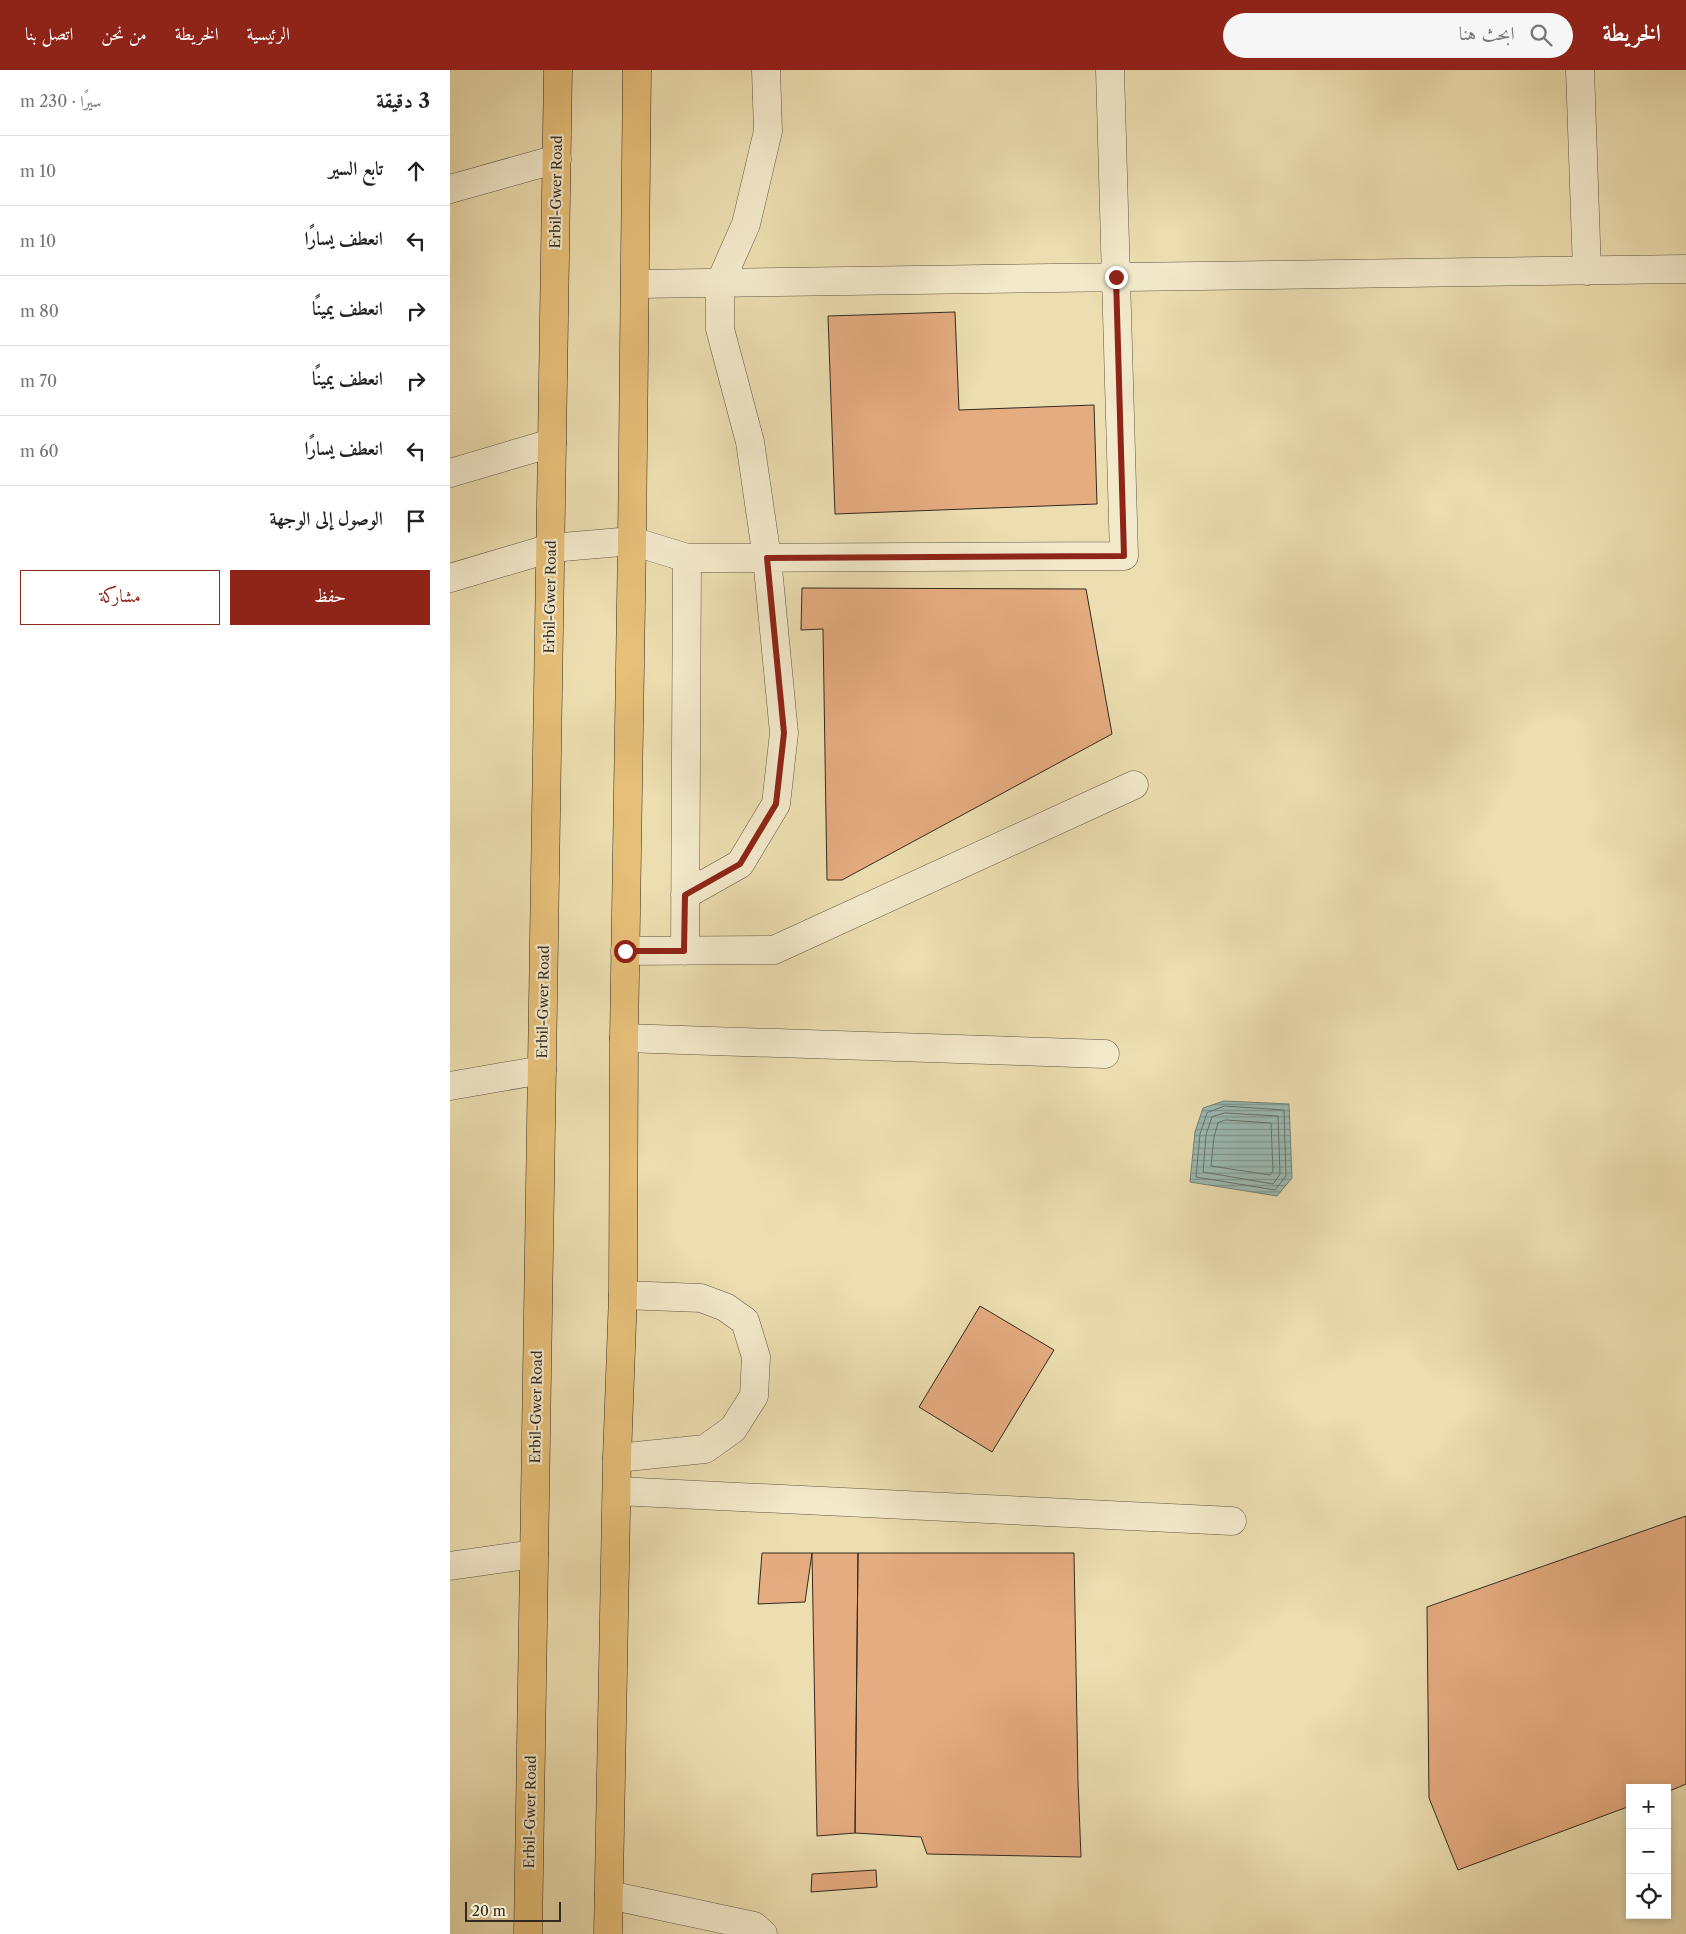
<!DOCTYPE html>
<html lang="ar">
<head>
<meta charset="utf-8">
<style>
	body { margin:0; font-family:"Libre Caslon Text",Amiri,serif; background:#f6f6f6; color:#222; direction:rtl }
	.controls { position:absolute; right:15px; bottom:15px; display:grid; overflow:hidden; border-radius:0px; box-shadow:0 2px 8px #0003 }
	.controls button { width:45px; height:45px; display:grid; place-items:center; padding:0; border:0; border-bottom:1px solid #e0e0e0; background:#fff; color:#222; font:25px sans-serif }
	.scale { position:absolute; left:15px; bottom:12px; width:96px; box-sizing:border-box; padding-left:5px; border:2px solid #322a20; border-top:0; font-size:14px; line-height:18px; white-space:nowrap; color:#322a20; -webkit-text-stroke:4px #f3eacc; paint-order:stroke }
	.stop { position:absolute; width:15px; height:15px; margin:-11px; border:4px solid #8f2418; border-radius:50%; background:#fff }
	.stop.end { background:#8f2418; border-color:#fff; box-shadow:0 1px 5px #0008 }
	.list { margin:0; padding:0; list-style:none }
	h2 { display:flex; justify-content:space-between; align-items:center; height:65px; margin:0; padding:0 20px; font-size:21px }
	h2 small { font-size:16px; font-weight:400; color:#767676 }
	.list li { display:grid; grid-template-columns:32px 1fr auto; gap:15px; align-items:center; box-sizing:border-box; height:70px; padding:0 20px; border-top:1px solid #e0e0e0 }
	.list b { display:block; font-size:19px; white-space:nowrap }
	.list em { font-size:16px; font-style:normal; color:#767676 }
	.actions { display:flex; gap:10px; padding:15px 20px }
	.actions a { flex:1; padding:11px 0; border:1px solid #8f2418; border-radius:0px; text-align:center; font-size:18px; color:#8f2418 }
	.actions .main { background:#8f2418; color:#fff }
	.icon { flex:none; width:28px; height:28px; fill:none; stroke:currentColor; stroke-width:2; stroke-linecap:round; stroke-linejoin:round }
	.map { position:relative; flex:none; width:1236px; height:1864px; overflow:hidden; direction:ltr }
	header { display:flex; align-items:center; gap:30px; box-sizing:border-box; height:70px; padding:0 25px; background:#8f2418; color:#fff }
	header strong { font-size:24px }
	nav { display:flex; gap:28px; margin-inline-start:auto; font-size:18px }
	.search { width:350px; height:45px; background:#f6f6f6; display:flex; align-items:center; gap:12px; box-sizing:border-box; padding:0 18px; border-radius:28px; color:#767676; font-size:19px }
	main { display:flex }
	aside { flex:1; background:#fff }
	.map>svg:first-child { display:block }
	.water { fill:url(#water-rules); stroke:#718079 }
	.lines { fill:none; stroke-linecap:round; stroke-linejoin:round }
	.shore { stroke:#66726a; stroke-width:1 }
	.building { fill:#e5ac80; stroke:#322a20 }
	.minor-casing { stroke:#605744; stroke-width:29 }
	.highway-casing { stroke:#322a20; stroke-width:29 }
	.minor { stroke:#f3eacc; stroke-width:28 }
	.highway { stroke:#e6bf78; stroke-width:28 }
	.route { stroke:#8f2418; stroke-width:6 }
	.labels { text-anchor:middle; stroke-width:4.5; stroke-linejoin:round; paint-order:stroke }
	.street-label { font-size:14px; fill:#322a20; stroke:#f3eacc }
</style>
</head>
<body>
<header>
<strong>الخريطة</strong>
<div class="search"><svg class="icon" aria-label="search" viewBox="0 0 24 24"><circle cx="10" cy="10" r="6"/><path d="M15 15l6 6"/></svg>ابحث هنا</div>
<nav><a>الرئيسية</a><a>الخريطة</a><a>من نحن</a><a>اتصل بنا</a></nav>
</header>
<main>
<div class="map">
<svg width="1236" height="1864" viewBox="0 0 1236 1864">
	<defs>
		<pattern id="water-rules" width="6" height="5" patternUnits="userSpaceOnUse" patternTransform="scale(1.25)"><rect width="6" height="5" fill="#9bbab4"/><path d="M0 2.5h6" fill="none" stroke="#7f9792"/></pattern>
	</defs>
	<rect width="100%" height="100%" fill="#ecdeb0"/>
	<filter id="stains"><feTurbulence type="fractalNoise" baseFrequency=".004" numOctaves="4"/><feColorMatrix values="0 0 0 0 .2 0 0 0 0 .09 0 0 0 0 .02 0 0 0 .5 -.17"/></filter>
	<radialGradient id="worn" r=".72"><stop offset=".6" stop-color="#630" stop-opacity="0"/><stop offset="1" stop-color="#630" stop-opacity=".3"/></radialGradient>
	<path class="water" d="M774,1031L839,1034L842,1108L827,1126L740,1112L745,1062L753,1038Z"/>
	<g class="lines">
		<path class="shore" d="M775,1036L834,1040L836,1106L825,1120L746,1107L750,1064L757,1043Z
			M775,1043L828,1046L830,1104L823,1114L753,1102L756,1065L762,1047Z
			M776,1050L821,1053L823,1101L820,1105L761,1096L764,1067L768,1053Z"/>
	</g>
	<path class="building" d="M505,242L509,340L644,335L647,434L385,444L378,246Z
		M352,518L636,519L662,664L392,810H377L373,559L351,560Z
		M530,1236L604,1280L542,1382L469,1337Z
		M1236,1446V1714L1217,1722V1718H1180V1736L1008,1800L979,1728L977,1537Z
		M312,1483H362L355,1532L308,1534Z
		M362,1483H408L405,1763L367,1766Z
		M408,1483H624L628,1712L631,1787L477,1784L471,1767L405,1763Z
		M426,1800L427,1817L361,1822L362,1804Z"/>
	<g class="lines">
		<defs>
			<path id="minor" d="M1130,0L1137,201
				M0,119L107,89
				M185,214L1236,199
				M0,403L102,373
				M0,508L101,478L182,471L237,488
				M235,825L290,794L326,734L334,663L317,488L300,372L270,259V213L296,154L318,61L316,0
				M175,881L324,880L684,715
				M235,881L237,488L674,486L660,0
				M174,968L655,984
				M0,1016L92,1000
				M167,1388L255,1379L283,1359L304,1326L306,1287L295,1251L275,1237L251,1228L173,1225
				M167,1421L782,1451
				M0,1496L84,1484
				M159,1825L304,1856L313,1864"/>
			<path id="highway" d="M78,1864L108,0
				M158,1864L167,1388L173,1225L174,968L182,471L187,0"/>
		</defs>
		<use href="#minor" class="minor-casing"/>
		<use href="#highway" class="highway-casing"/>
		<use href="#minor" class="minor"/>
		<use href="#highway" class="highway"/>
	</g>
	<g class="lines">
		<path class="route" d="M175,881H234L235,825L290,794L326,734L334,663L317,488L674,486L666,207"/>
	</g>
	<g class="labels">
		<g class="street-label">
			<text transform="translate(106 122) rotate(-89)" y="5">Erbil-Gwer Road</text>
			<text transform="translate(100 527) rotate(-89)" y="5">Erbil-Gwer Road</text>
			<text transform="translate(93 932) rotate(-89)" y="5">Erbil-Gwer Road</text>
			<text transform="translate(86 1337) rotate(-89)" y="5">Erbil-Gwer Road</text>
			<text transform="translate(80 1742) rotate(-89)" y="5">Erbil-Gwer Road</text>
		</g>
	</g>
	<rect width="100%" height="100%" filter="url(#stains)"/>
	<rect width="100%" height="100%" fill="url(#worn)"/>
</svg>
<div class="controls">
<button>+</button>
<button>−</button>
<button><svg class="icon" aria-label="locate" viewBox="0 0 24 24"><circle cx="12" cy="12" r="6"/><path d="M12 2v4M12 18v4M2 12h4M18 12h4"/></svg></button>
</div>
<div class="scale">20 m</div>
<div class="stop" style="left:175px;top:881px"></div>
<div class="stop end" style="left:666px;top:207px"></div>
</div>
<aside>
<h2>3 دقيقة<small>سيرًا · 230 m</small></h2>
<ul class="list">
<li><svg class="icon" aria-label="ahead" viewBox="0 0 24 24"><path d="M12 20V5M6 11l6-6 6 6"/></svg><div><b>تابع السير</b></div><em>10 m</em></li>
<li><svg class="icon" aria-label="left" viewBox="0 0 24 24"><path d="M17 20v-9H6M10 6l-5 5 5 5"/></svg><div><b>انعطف يسارًا</b></div><em>10 m</em></li>
<li><svg class="icon" aria-label="right" viewBox="0 0 24 24"><path d="M7 20v-9h11M14 6l5 5-5 5"/></svg><div><b>انعطف يمينًا</b></div><em>80 m</em></li>
<li><svg class="icon" aria-label="right" viewBox="0 0 24 24"><path d="M7 20v-9h11M14 6l5 5-5 5"/></svg><div><b>انعطف يمينًا</b></div><em>70 m</em></li>
<li><svg class="icon" aria-label="left" viewBox="0 0 24 24"><path d="M17 20v-9H6M10 6l-5 5 5 5"/></svg><div><b>انعطف يسارًا</b></div><em>60 m</em></li>
<li><svg class="icon" aria-label="arrive" viewBox="0 0 24 24"><path d="M6 21V4h12l-3 4 3 4H6"/></svg><div><b>الوصول إلى الوجهة</b></div></li>
</ul>
<div class="actions"><a class="main">حفظ</a><a>مشاركة</a></div>
</aside>
</main>
</body>
</html>
